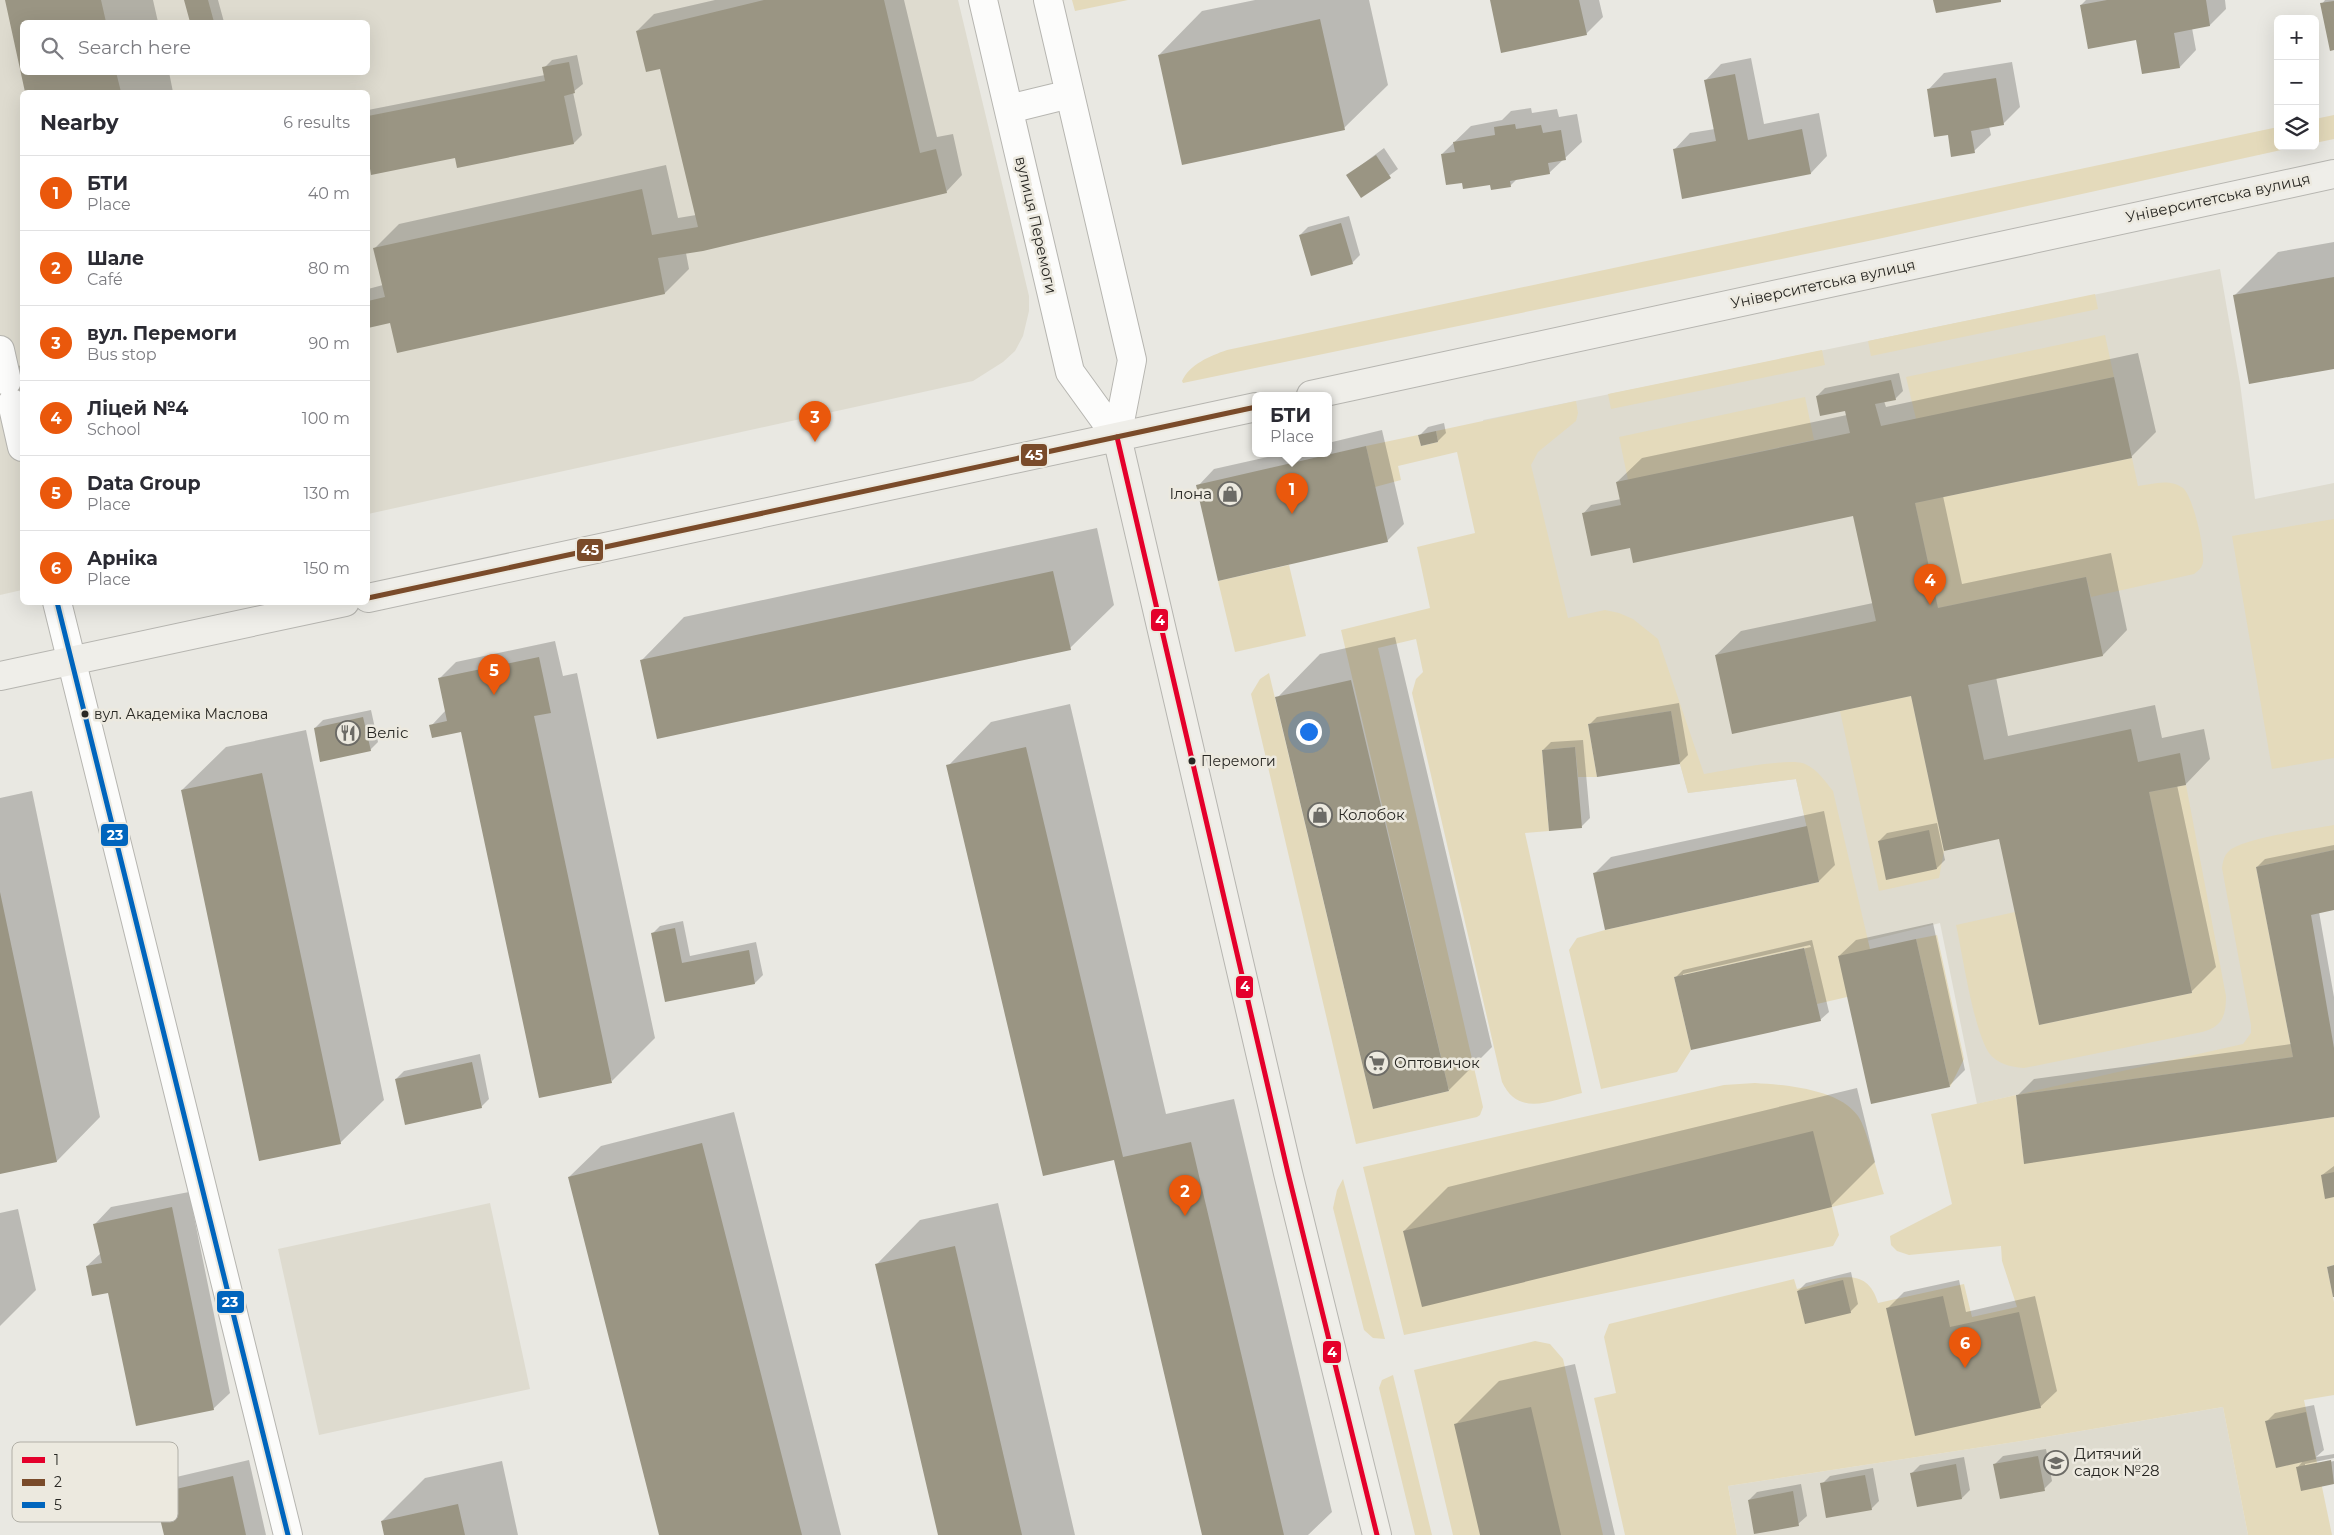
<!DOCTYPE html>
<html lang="en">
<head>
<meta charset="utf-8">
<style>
	body { margin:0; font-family:Montserrat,sans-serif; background:#f2f2f3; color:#2b2b33 }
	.controls { position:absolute; right:15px; top:15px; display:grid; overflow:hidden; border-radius:8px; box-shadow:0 5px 20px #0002 }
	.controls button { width:45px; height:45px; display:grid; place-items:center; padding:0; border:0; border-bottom:1px solid #e1e1e2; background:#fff; color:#2b2b33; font:25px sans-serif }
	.you { position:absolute; left:1308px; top:731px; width:18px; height:18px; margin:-12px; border:4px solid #fff; border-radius:50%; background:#1a73e8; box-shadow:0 0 0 8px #1a73e833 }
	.badge { display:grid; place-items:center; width:32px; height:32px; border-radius:50%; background:#ea580c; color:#fff; font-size:16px; font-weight:700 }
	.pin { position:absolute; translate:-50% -41px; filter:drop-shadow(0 1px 2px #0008) }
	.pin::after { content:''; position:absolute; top:26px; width:18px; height:15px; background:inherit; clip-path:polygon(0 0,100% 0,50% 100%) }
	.popup { position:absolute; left:1252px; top:392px; width:80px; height:65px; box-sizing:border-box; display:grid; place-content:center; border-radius:8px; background:#fff; filter:drop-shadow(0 1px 4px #0005); font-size:16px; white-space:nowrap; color:#7c7c81 }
	.popup b { font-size:19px; color:#2b2b33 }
	.popup::after { content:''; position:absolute; left:50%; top:100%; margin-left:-10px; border:10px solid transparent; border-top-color:#fff }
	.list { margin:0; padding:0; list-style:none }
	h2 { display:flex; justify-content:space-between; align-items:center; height:65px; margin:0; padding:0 20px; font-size:21px }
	h2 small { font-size:16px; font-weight:400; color:#7c7c81 }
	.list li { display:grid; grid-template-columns:32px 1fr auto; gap:15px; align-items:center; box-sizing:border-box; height:75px; padding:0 20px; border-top:1px solid #e1e1e2 }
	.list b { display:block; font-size:19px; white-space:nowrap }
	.list p { margin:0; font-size:16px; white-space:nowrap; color:#7c7c81 }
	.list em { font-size:16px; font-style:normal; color:#7c7c81 }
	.icon { flex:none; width:28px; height:28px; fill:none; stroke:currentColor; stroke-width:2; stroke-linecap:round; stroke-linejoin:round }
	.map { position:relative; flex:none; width:2334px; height:1535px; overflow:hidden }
	.search { position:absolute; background:#fff; box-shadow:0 5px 20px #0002; left:20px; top:20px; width:350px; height:55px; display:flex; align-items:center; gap:12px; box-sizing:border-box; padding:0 18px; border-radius:8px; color:#7c7c81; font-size:19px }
	.panel { position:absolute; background:#fff; box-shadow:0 5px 20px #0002; left:20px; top:90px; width:350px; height:515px; border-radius:8px }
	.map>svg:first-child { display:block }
	.built { fill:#dedbcf; fill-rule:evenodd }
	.green { fill:#e4dabb }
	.shadow { fill:#0003; fill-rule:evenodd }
	.building { fill:#9a9583 }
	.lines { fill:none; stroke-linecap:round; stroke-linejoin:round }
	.street-casing { stroke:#b6b5b0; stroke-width:30 }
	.secondary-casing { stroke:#b6b5b0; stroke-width:30 }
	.street { stroke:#fcfcfb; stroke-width:28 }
	.secondary { stroke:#efeee9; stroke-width:28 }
	.bus-1-casing { stroke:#ece9df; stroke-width:9 }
	.bus-2-casing { stroke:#ece9df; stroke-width:9 }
	.bus-3-casing { stroke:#ece9df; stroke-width:9 }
	.bus-1 { stroke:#e4002b; stroke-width:5 }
	.bus-2 { stroke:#7a4b2a; stroke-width:5 }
	.bus-3 { stroke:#0065bd; stroke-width:5 }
	.bus-dot { fill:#282723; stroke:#ece9df; stroke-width:2 }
	.labels { text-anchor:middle; stroke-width:5; stroke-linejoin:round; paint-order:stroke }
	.bus-label { font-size:14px; fill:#282723; stroke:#ece9df; text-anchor:start }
	.street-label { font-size:15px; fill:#282723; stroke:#ece9df }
	.poi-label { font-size:15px; fill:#282723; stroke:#ece9df; text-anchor:start }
	.key { fill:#ece9df; stroke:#b1afa7; stroke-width:1 }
	.key-label { font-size:14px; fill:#282723 }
	.line-badge { stroke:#ece9df; stroke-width:2 }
	.badge-label { font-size:14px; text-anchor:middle; font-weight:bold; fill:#fff }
</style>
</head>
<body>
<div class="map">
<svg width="2334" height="1535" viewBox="0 0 2334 1535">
	<rect width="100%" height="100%" fill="#e9e8e2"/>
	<path class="built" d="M0,0H958L1029,296V311L1023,336L1015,351L1003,362L973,381L368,514V92H22V590L0,595ZM22,22H368V72H22Z
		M2220,269L2240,383L2255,499L2334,483V850L2256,867L2293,1057L2016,1095L1977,1104L1940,923L1822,952L1819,882L1796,779L1688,793L1680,764L1671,711L1588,724L1483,420Z
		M490,1203L530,1389L319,1435L278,1249Z
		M2223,1407L2248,1535H1737L1728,1486L2028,1440Z"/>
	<path class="green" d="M1072,0H1128L1075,11Z
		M2334,115V139L2315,143V119Z
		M2278,127V146H2299L1878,239L1183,383L1182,381C1190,364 1210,356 1227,350Z
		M2095,294L2098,309L1871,356L1868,341Z
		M2105,335L2114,377L1916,419L1906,377Z
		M1822,350L1825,365L1611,409L1608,394Z
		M1805,397L1814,440L1628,480L1619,437Z
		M1576,401L1578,413L1576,421L1538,452L1531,465L1568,618L1605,610L1619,613L1633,619L1658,639L1704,774C1724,771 1789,757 1805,764C1817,769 1825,781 1833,791L1870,949L1847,997L1817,1004L1804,948L1674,977L1691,1050L1677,1072L1601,1089L1569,950L1577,938L1605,930L1819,882L1796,779L1688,793L1680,764L1671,711L1588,724L1597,777H1578L1575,747L1542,750L1549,831L1525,833L1582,1093C1552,1100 1519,1118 1502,1082L1412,693L1416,679L1423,672L1416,639L1378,648L1483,1107L1480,1115L1477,1117L1356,1144L1251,694L1260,679L1269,673L1373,1109L1449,1091L1341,630L1430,608L1417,547L1475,533L1457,452L1398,466L1401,480L1375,487L1366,446L1418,435L1421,446L1438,442L1436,431Z
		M2132,458L2138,486C2152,484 2170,478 2183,488C2193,496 2205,549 2203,562C2202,568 2199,570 2194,574L2091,597L2086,577L1938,608L1915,503Z
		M2334,519V758L2272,769L2232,536Z
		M1289,565L1306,636L1235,652L1218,581Z
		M1911,696L1944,851L1939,878L1879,891L1840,711Z
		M2186,785L2226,996C2226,1016 2222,1027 2202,1032L2024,1068C2011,1067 1997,1064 1989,1053C1973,1028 1963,956 1956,925L2015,912L2039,1025L2192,993L2149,792Z
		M2334,825V850L2256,867L2293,1057L2016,1095L2024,1163L2334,1117V1265L2327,1267L2334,1302V1395L2304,1400L2332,1535H2248L2223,1407L2028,1440L1728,1486L1737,1535H1625L1594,1398L1616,1393L1604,1337L1609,1324L1794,1279L1797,1289C1830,1281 1866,1261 1878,1303L1964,1284L1972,1317L2017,1307L2002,1261L2001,1246L1909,1255L1897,1251L1891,1245L1890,1236L1952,1204L1931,1114L2243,1044L2251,1033V1025L2222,868C2223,862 2224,855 2229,851C2243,838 2312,829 2334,825Z
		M1937,935L1964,1059L1950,1087L1916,939Z
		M1755,1083C1786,1085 1839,1089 1858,1116C1867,1128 1878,1177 1884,1194L1832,1207L1839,1235L1833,1246L1404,1335L1363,1167L1724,1085Z
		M1343,1179L1385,1339L1373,1338L1364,1330L1333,1208L1337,1190Z
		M1535,1341L1550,1344L1563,1359L1603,1535H1453L1414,1370Z
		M1393,1375L1432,1535H1415L1379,1388L1382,1380Z"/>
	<path class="shadow" d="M6,0H153L158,22H22V72H169L173,92H26Z
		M185,0H218L224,22H191Z
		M715,0H904L937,137L953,134L962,175L946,192L686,253L689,269L665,293L391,320L368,326V289L383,285L375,248L399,224L666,165L678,218L696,215L661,67L637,31L654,14Z
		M1255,0H1369L1388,85L1344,128L1159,55L1202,11Z
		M1491,0H1599L1603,17L1586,34Z
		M2086,0H2225L2226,9L2210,25L2192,28L2196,50L2180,67L2081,5Z
		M2325,0H2334V49L2322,4Z
		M577,55L583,84L573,92L582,135L574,143L456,157L372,173L368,150V110L545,75L544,68L552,60Z
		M1751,58L1764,124L1819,113L1827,156L1811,173L1674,150L1690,133L1715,129L1705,81L1721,64Z
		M2012,62L2020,107L2003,124L1989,126L1991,135L1974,151L1949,133L1928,90L1944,73Z
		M1531,108L1532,113L1557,109L1559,117L1577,114L1582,142L1549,173L1518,178L1510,186L1463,182L1442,154L1471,126L1502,120L1511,111Z
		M1384,148L1398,169L1362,196L1348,175Z
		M1349,216L1360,255L1352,263L1300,235L1308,227Z
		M2334,242V367L2234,296L2278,252Z
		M2138,353L2156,432L2131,457L1943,496L1962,584L2111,553L2127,630L2103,655L1996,677L2008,736L2155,705L2162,738L2204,729L2210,759L2186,784L2177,785L2216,967L2191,992L2000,838L1912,695L1716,655L1741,631L1873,603L1854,515L1631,545L1583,514L1591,505L1621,499L1617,482L1642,458L1847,415L1846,410L1817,396L1825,388L1899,373L1903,391L1895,399L1884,401L1886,407Z
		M22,365V400L0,405V371Z
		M1444,423L1446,433L1438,441L1422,444L1420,435L1428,427Z
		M1382,430L1404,524L1387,541L1198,486L1214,469L1286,453H1328V443Z
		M1097,528L1114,605L1070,648L641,661L684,617Z
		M1395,637L1492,1047L1449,1090L1277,698L1320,654Z
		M555,641L563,676L577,673L655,1038L612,1081L462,730L431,726L446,710L440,678L456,662Z
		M1679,703L1688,755L1680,763L1589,725L1597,717Z
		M1070,704L1166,1114L1234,1099L1332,1512L1308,1535H1203L1115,1158L948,766L991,722Z
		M371,710L378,742L370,750L315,728L323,720Z
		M306,730L384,1100L340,1143L182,790L226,747Z
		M1583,740L1590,818L1582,826L1550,830L1543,750L1551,742Z
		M32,791L100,1117L57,1161L0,1173V798Z
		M1824,811L1835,865L1819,881L1606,928L1594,874L1611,857Z
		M1937,823L1945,860L1937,868L1879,841L1887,833Z
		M2334,845V909L2319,912L2334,997V1116L2017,1096L2034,1079L2291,1044L2257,867L2265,859Z
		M683,921L690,956L756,942L763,975L755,983L666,1001L652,934L660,926Z
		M1933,923L1965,1070L1949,1086L1839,956L1856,940Z
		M1812,940L1829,1012L1820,1020L1675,978L1683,970ZM1810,945L1811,947L1683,976V974Z
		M480,1054L489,1099L481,1107L396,1079L404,1071Z
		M1857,1088L1875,1162L1831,1206L1404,1231L1448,1187Z
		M734,1112L841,1535H660L569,1177L601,1146Z
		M2334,1166V1196L2322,1175Z
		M189,1192L230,1393L213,1409L87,1266L101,1253L95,1224L111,1207Z
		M998,1203L1075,1535H939L877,1264L920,1220Z
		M18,1209L36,1290L0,1326V1213Z
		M1851,1272L1858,1304L1850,1312L1798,1291L1806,1283Z
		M1959,1280L1966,1312L2035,1296L2057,1391L2040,1407L1887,1309L1904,1292Z
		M1575,1364L1615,1535H1481L1455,1425L1499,1381Z
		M2314,1405L2324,1450L2316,1457L2334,1454V1458L2305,1464V1467L2334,1461V1483L2302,1490L2297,1468L2304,1460L2267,1421L2275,1413Z
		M2046,1449L2052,1481L2044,1489L1995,1464L2003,1456Z
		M1964,1457L1970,1490L1962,1498L1912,1473L1920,1465Z
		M249,1460L266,1535H165L156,1494L172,1478Z
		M502,1461L518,1535H385L382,1521L425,1478Z
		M1873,1468L1879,1501L1871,1509L1822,1484L1830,1476Z
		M1801,1484L1807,1516L1798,1524L1749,1500L1757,1492Z"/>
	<path class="building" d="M5,0H101L106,22H22V72H116L121,92H25Z
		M184,0H208L214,22H190Z
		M764,0H884L920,153L936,149L947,193L703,251L658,258L665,294L397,353L390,323L368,328V301L385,297L373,248L642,189L652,235L698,227L660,69L646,72L636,31Z
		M1490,0H1579L1587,35L1501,53Z
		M1933,0H2001V2L1936,13Z
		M2107,0H2206L2210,26L2174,33L2180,68L2142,74L2136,40L2088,49L2080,5Z
		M2334,1V50L2330,51L2320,3Z
		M1320,19L1345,130L1182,165L1158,55Z
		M569,62L575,93L564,96L574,144L457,168L455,158L371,175L368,156V116L545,81L542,67Z
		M1735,74L1748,140L1802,129L1811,174L1682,199L1673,149L1716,141L1704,80Z
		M1996,78L2004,125L1971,131L1975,153L1951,157L1948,135L1934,137L1927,89Z
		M1515,124L1516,129L1541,125L1543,133L1561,130L1566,160L1548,163L1550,174L1510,181L1511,187L1491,190L1490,185L1463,189L1462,183L1446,185L1441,154L1455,152L1453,142L1495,135L1494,127Z
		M1376,155L1391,178L1361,198L1346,175Z
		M1341,223L1353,264L1311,276L1299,235Z
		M2334,277V369L2249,384L2233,295Z
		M2114,377L2132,458L1915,503L1938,608L2086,577L2103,656L1968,685L1984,760L2131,729L2138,762L2180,753L2186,785L2149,792L2192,993L2039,1025L1999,839L1944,851L1911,696L1732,734L1715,655L1876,621L1853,516L1633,563L1630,548L1591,556L1582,513L1621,505L1616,482L1850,433L1845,411L1820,416L1816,396L1891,380L1896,400L1875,404L1881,426Z
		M1436,431L1438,442L1421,446L1418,435Z
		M1366,446L1388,542L1218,581L1196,485Z
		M1053,571L1071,650L657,739L640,660Z
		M539,657L551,713L534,716L612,1083L539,1098L461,732L432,738L429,725L447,721L438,678Z
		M1351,680L1449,1091L1373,1109L1275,697Z
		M1671,711L1680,764L1597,777L1588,724Z
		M363,717L371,751L320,762L314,728Z
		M1026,747L1123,1157L1191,1142L1284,1535H1202L1114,1160L1043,1176L946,765Z
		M1575,747L1582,828L1549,831L1542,750Z
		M262,773L341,1144L259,1161L181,790Z
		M1807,826L1819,882L1605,930L1593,873Z
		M1929,830L1937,869L1886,880L1878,841Z
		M2334,850V910L2311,915L2334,1048V1117L2024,1164L2016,1095L2293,1057L2256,867Z
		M0,892L57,1162L0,1174Z
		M675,928L682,963L749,950L755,984L665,1002L651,933Z
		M1916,939L1950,1087L1871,1104L1838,956Z
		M1804,948L1821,1021L1691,1050L1674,977Z
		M472,1062L482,1108L405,1125L395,1079Z
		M1813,1131L1832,1207L1422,1307L1403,1231Z
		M702,1143L802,1535H659L568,1177Z
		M2334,1172V1197L2325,1199L2321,1175Z
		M172,1207L214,1410L136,1426L108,1293L92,1296L86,1266L102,1263L93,1224Z
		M955,1246L1022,1535H938L875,1264Z
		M2334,1265V1297H2333L2327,1267Z
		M1843,1280L1851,1313L1805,1324L1797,1291Z
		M1943,1296L1950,1327L2019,1312L2041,1408L1915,1436L1886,1308Z
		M1531,1407L1561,1535H1480L1454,1424Z
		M2306,1412L2316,1459L2276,1468L2265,1421Z
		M2038,1456L2045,1491L2000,1499L1993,1464Z
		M2331,1460L2334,1484L2301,1491L2296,1467Z
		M1956,1464L1962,1499L1917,1507L1910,1473Z
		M1865,1475L1872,1510L1826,1518L1820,1483Z
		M233,1476L246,1535H164L154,1494Z
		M1793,1491L1799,1526L1754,1534L1748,1500Z
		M458,1504L465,1535H384L381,1521Z"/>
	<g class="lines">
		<defs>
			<path id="street" d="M983,0L1070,372L1117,437
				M1048,0L1132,360L1117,437
				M1009,109L1070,94
				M0,350L7,381
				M12,403L22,447
				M57,602L288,1535"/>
			<path id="secondary" d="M1311,395L2334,174
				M1117,437L1288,1173L1377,1535
				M368,598L1256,407
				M0,676L345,602"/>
		</defs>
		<use href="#street" class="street-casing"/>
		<use href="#secondary" class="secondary-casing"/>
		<use href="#street" class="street"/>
		<use href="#secondary" class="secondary"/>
		<defs>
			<path id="bus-1" d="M1117,437L1288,1173L1377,1535"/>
			<path id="bus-2" d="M368,598L1256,407"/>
			<path id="bus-3" d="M57,602L288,1535"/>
		</defs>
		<use href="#bus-1" class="bus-1-casing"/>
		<use href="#bus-2" class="bus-2-casing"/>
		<use href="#bus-3" class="bus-3-casing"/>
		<use href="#bus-1" class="bus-1"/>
		<use href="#bus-2" class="bus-2"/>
		<use href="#bus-3" class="bus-3"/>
	</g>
	<defs>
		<symbol id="shop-ring" viewBox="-11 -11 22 22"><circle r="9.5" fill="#ece9df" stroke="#6c6b66" stroke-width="1.5"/><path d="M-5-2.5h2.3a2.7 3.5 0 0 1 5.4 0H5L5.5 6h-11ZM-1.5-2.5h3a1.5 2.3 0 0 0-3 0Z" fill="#6c6b66"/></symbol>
		<symbol id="restaurant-ring" viewBox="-11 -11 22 22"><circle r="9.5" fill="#ece9df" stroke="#6c6b66" stroke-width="1.5"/><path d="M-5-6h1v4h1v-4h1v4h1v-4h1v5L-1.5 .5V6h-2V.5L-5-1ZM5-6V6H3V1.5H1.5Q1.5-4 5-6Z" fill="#6c6b66"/></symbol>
		<symbol id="supermarket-ring" viewBox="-11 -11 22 22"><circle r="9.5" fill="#ece9df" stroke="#6c6b66" stroke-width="1.5"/><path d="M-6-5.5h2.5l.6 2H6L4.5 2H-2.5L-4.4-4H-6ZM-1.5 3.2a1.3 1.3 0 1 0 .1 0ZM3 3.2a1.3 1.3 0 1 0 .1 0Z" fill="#6c6b66"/></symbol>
		<symbol id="school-ring" viewBox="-11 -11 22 22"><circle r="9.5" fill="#ece9df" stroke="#6c6b66" stroke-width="1.5"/><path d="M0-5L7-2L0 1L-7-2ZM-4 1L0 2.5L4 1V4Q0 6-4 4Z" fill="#6c6b66"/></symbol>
	</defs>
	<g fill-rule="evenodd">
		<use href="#shop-ring" x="1216" y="480" width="28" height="28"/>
		<use href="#restaurant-ring" x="334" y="719" width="28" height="28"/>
		<use href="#shop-ring" x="1306" y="801" width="28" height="28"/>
		<use href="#supermarket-ring" x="1363" y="1049" width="28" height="28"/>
		<use href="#school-ring" x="2042" y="1449" width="28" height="28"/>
	</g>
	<g class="bus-dot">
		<circle cx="85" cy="714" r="4.5"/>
		<circle cx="1192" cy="761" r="4.5"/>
	</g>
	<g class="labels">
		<g class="bus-label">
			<text x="94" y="719">вул. Академіка Маслова</text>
			<text x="1201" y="766">Перемоги</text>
		</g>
		<g class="street-label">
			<text transform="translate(2218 198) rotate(-12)" y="5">Університетська вулиця</text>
			<text transform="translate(1036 225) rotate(77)" y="5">вулиця Перемоги</text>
			<text transform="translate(1823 284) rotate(-12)" y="5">Університетська вулиця</text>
		</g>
		<g class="poi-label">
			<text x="1212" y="499" text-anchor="end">Ілона</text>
			<text x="366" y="738">Веліс</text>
			<text x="1338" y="820">Колобок</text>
			<text x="1394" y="1068">Оптовичок</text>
			<text x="2074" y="1459">Дитячий<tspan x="2074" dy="17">садок №28</tspan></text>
		</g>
	</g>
	<rect x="12" y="1442" width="166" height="80" rx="8" class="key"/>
	<rect x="22" y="1457" width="23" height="6" fill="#e4002b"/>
	<rect x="22" y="1479" width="23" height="7" fill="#7a4b2a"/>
	<rect x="22" y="1502" width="23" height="6" fill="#0065bd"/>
	<g class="key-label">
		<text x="54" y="1465">1</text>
		<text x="54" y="1487">2</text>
		<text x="54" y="1510">5</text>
	</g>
	<g class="line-badge">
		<rect x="1020" y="443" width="28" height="24" rx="5" fill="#7a4b2a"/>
		<rect x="576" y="538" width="28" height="24" rx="5" fill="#7a4b2a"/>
		<rect x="1150" y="608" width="19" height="24" rx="5" fill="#e4002b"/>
		<rect x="100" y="823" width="29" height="24" rx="5" fill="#0065bd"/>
		<rect x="1235" y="975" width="19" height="24" rx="5" fill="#e4002b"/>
		<rect x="216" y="1290" width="29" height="24" rx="5" fill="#0065bd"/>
		<rect x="1322" y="1340" width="20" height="24" rx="5" fill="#e4002b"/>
	</g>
	<g class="badge-label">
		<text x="1034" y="460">45</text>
		<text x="590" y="555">45</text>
		<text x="1160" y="625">4</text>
		<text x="115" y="840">23</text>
		<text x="1245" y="991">4</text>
		<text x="230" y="1307">23</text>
		<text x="1332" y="1357">4</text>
	</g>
</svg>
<div class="controls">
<button>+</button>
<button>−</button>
<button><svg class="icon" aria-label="layers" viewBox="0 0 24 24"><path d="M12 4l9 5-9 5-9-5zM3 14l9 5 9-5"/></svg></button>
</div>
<div class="you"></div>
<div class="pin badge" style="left:1292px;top:514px">1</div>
<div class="popup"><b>БТИ</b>Place</div>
<div class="pin badge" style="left:1185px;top:1216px">2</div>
<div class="pin badge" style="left:815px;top:442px">3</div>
<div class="pin badge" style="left:1930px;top:605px">4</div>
<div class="pin badge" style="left:494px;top:695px">5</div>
<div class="pin badge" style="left:1965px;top:1368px">6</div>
<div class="search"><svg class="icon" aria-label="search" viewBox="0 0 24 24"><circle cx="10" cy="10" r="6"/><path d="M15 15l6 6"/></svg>Search here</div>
<section class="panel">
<h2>Nearby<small>6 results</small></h2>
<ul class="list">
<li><span class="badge">1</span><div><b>БТИ</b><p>Place</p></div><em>40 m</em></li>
<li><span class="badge">2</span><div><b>Шале</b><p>Café</p></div><em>80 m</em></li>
<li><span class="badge">3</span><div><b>вул. Перемоги</b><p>Bus stop</p></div><em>90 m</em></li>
<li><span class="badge">4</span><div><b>Ліцей №4</b><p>School</p></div><em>100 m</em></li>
<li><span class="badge">5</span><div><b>Data Group</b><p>Place</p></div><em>130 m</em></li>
<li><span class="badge">6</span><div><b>Арніка</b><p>Place</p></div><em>150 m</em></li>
</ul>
</section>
</div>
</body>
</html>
